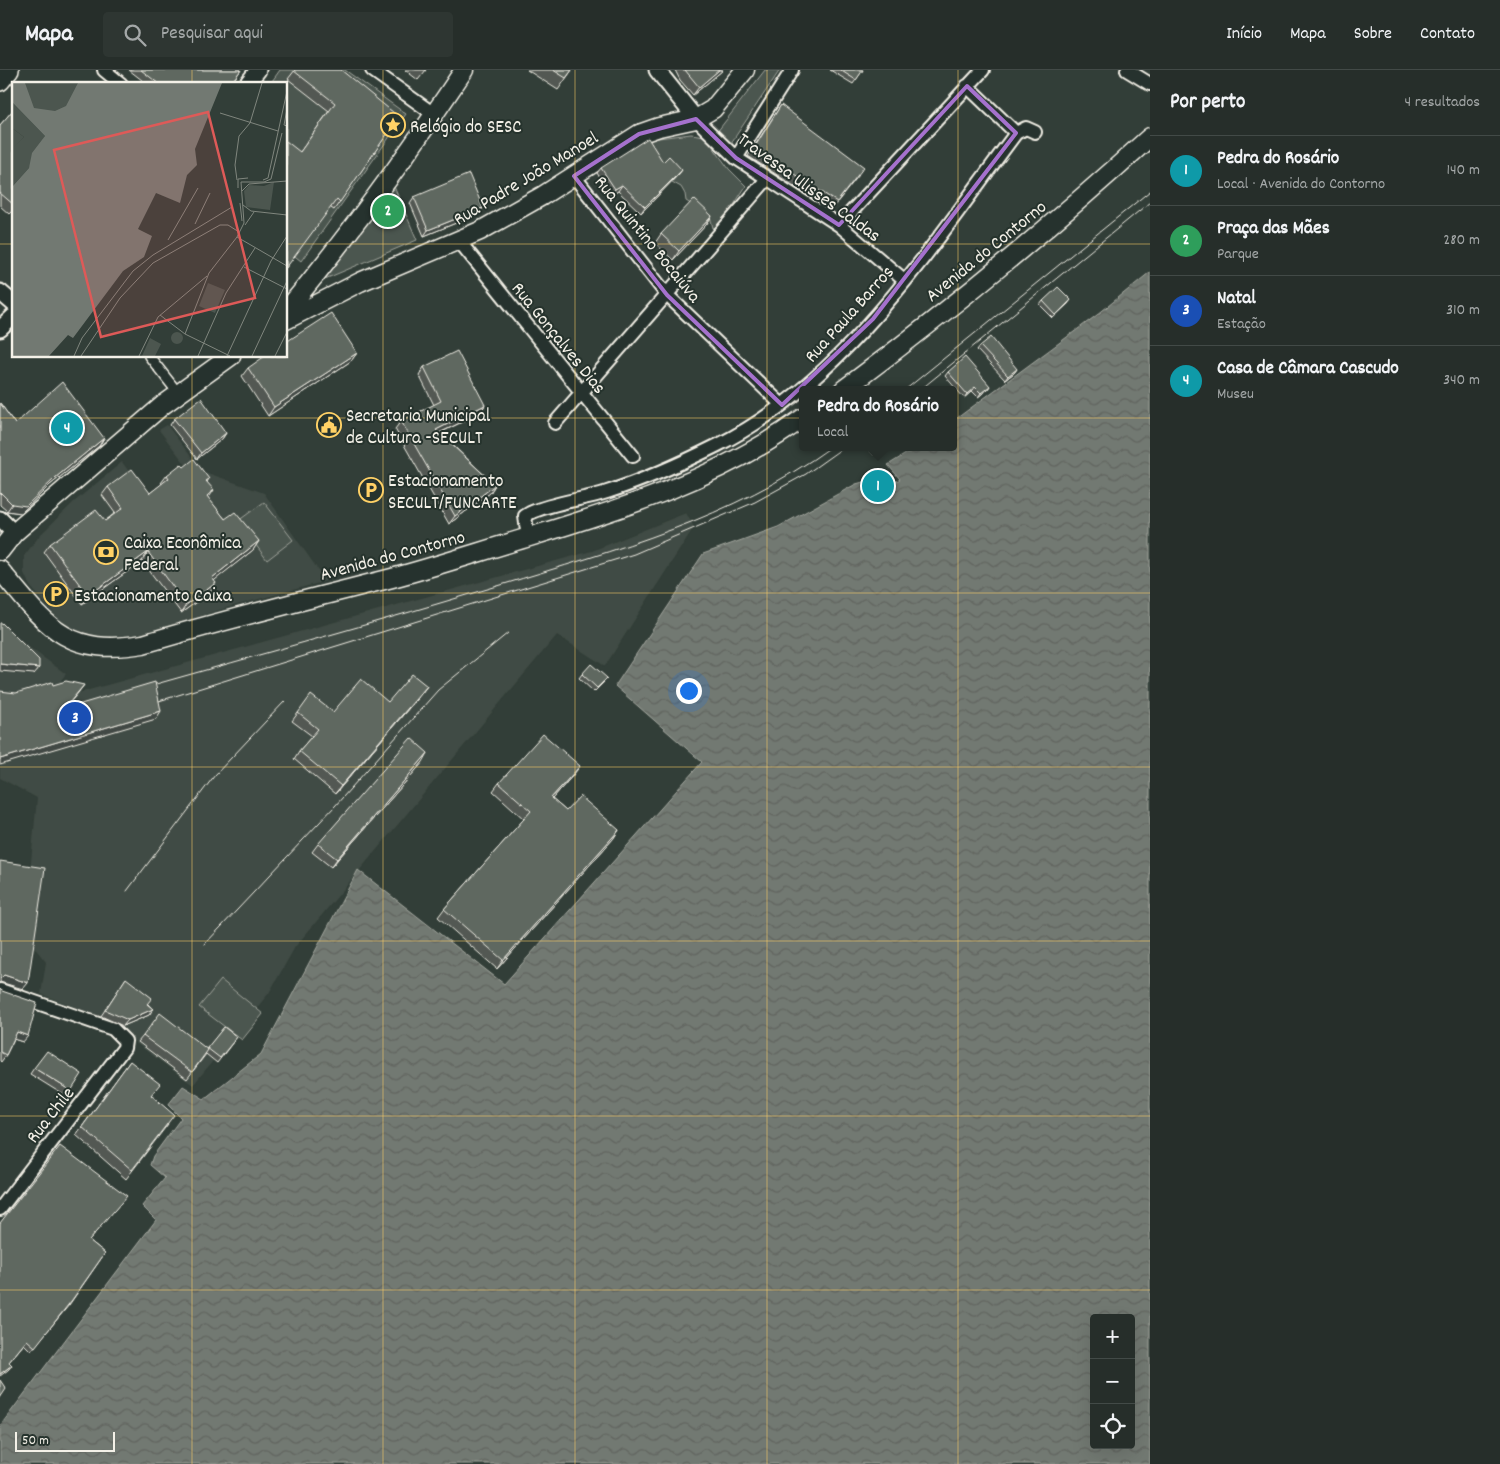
<!DOCTYPE html>
<html lang="pt">
<head>
<meta charset="utf-8">
<style>
	body { margin:0; font-family:Dekko,sans-serif; background:#2e3632; color:#f1f3f6 }
	.controls { position:absolute; right:15px; bottom:15px; display:grid; overflow:hidden; border-radius:5px; box-shadow:0 5px 20px #0002 }
	.controls button { width:45px; height:45px; display:grid; place-items:center; padding:0; border:0; border-bottom:1px solid #424a47; background:#262e2a; color:#f1f3f6; font:25px sans-serif }
	.scale { position:absolute; left:15px; bottom:12px; width:100px; box-sizing:border-box; padding-left:5px; border:2px solid #f4f1e8; border-top:0; font-size:14px; line-height:18px; white-space:nowrap; color:#f4f1e8; -webkit-text-stroke:4px #26332d; paint-order:stroke }
	.you { position:absolute; left:688px; top:620px; width:18px; height:18px; margin:-12px; border:4px solid #fff; border-radius:50%; background:#1a73e8; box-shadow:0 0 0 8px #1a73e833 }
	.badge { display:grid; place-items:center; width:32px; height:32px; border-radius:50%; background:#8bbbb9; color:#fff; font-size:16px; font-weight:700 }
	.pin { position:absolute; translate:-50% -50%; border:2px solid #fff; box-shadow:0 1px 5px #0006 }
	.popup { position:absolute; left:799px; top:316px; width:158px; height:65px; box-sizing:border-box; display:grid; place-content:center; border-radius:5px; background:#262e2a; filter:drop-shadow(0 1px 4px #0005); font-size:16px; white-space:nowrap; color:#a4a8a8 }
	.popup b { font-size:19px; color:#f1f3f6 }
	.popup::after { content:''; position:absolute; left:50%; top:100%; margin-left:-10px; border:10px solid transparent; border-top-color:#262e2a }
	.list { margin:0; padding:0; list-style:none }
	h2 { display:flex; justify-content:space-between; align-items:center; height:65px; margin:0; padding:0 20px; font-size:21px }
	h2 small { font-size:16px; font-weight:400; color:#a4a8a8 }
	.list li { display:grid; grid-template-columns:32px 1fr auto; gap:15px; align-items:center; box-sizing:border-box; height:70px; padding:0 20px; border-top:1px solid #424a47 }
	.list b { display:block; font-size:19px; white-space:nowrap }
	.list p { margin:0; font-size:16px; white-space:nowrap; color:#a4a8a8 }
	.list em { font-size:16px; font-style:normal; color:#a4a8a8 }
	.icon { flex:none; width:28px; height:28px; fill:none; stroke:currentColor; stroke-width:2; stroke-linecap:round; stroke-linejoin:round }
	.map { position:relative; flex:none; width:1150px; height:1394px; overflow:hidden }
	header { display:flex; align-items:center; gap:30px; box-sizing:border-box; height:70px; padding:0 25px; background:#262e2a; border-bottom:1px solid #424a47 }
	header strong { font-size:24px }
	nav { display:flex; gap:28px; margin-inline-start:auto; font-size:18px }
	.search { width:350px; height:45px; background:#2e3632; display:flex; align-items:center; gap:12px; box-sizing:border-box; padding:0 18px; border-radius:5px; color:#a4a8a8; font-size:19px }
	main { display:flex }
	aside { flex:1; background:#262e2a }
	.map>svg:first-child { display:block }
	.built { fill:#404b44 }
	.green { fill:#4c564f; stroke:#a0a49c }
	.water { fill:url(#water-waves); stroke:#a6a9a1; fill-rule:evenodd }
	.lines { fill:none; stroke-linecap:round; stroke-linejoin:round }
	.pedestrian-casing { stroke:#f4f1e8; stroke-width:12 }
	.minor-casing { stroke:#f4f1e8; stroke-width:16 }
	.tertiary-casing { stroke:#f4f1e8; stroke-width:19 }
	.secondary-casing { stroke:#f4f1e8; stroke-width:21 }
	.primary-casing { stroke:#f4f1e8; stroke-width:22 }
	.pedestrian { stroke:#26332d; stroke-width:9 }
	.minor { stroke:#26332d; stroke-width:12 }
	.tertiary { stroke:#26332d; stroke-width:15 }
	.secondary { stroke:#26332d; stroke-width:18 }
	.primary { stroke:#26332d; stroke-width:19 }
	.tram { stroke:#f4f1e8; stroke-width:1 }
	.wall { fill:#525953; stroke:#f4f1e8 }
	.shaded-wall { fill:#424944; stroke:#f4f1e8 }
	.building { fill:#5f6861; stroke:#f4f1e8 }
	.marked { fill:none; stroke:#a571cd; stroke-width:4; stroke-linejoin:round }
	.grid { fill:none; stroke:#ffd166; stroke-width:1; stroke-opacity:0.55 }
	.labels { text-anchor:middle; stroke-width:4; stroke-linejoin:round; paint-order:stroke }
	.poi-label { font-size:19px; fill:#f4f1e8; stroke:#26332d; text-anchor:start }
	.street-label { font-size:19px; fill:#f4f1e8; stroke:#26332d }
	.inset-road { fill:none; stroke:#80867e; stroke-width:1 }
	.view { fill:#de5a58; fill-opacity:0.15; stroke:#de5a58; stroke-width:2.5 }
	.inset-edge { fill:none; stroke:#f4f1e8; stroke-width:2.5 }
</style>
</head>
<body>
<header>
<strong>Mapa</strong>
<div class="search"><svg class="icon" aria-label="search" viewBox="0 0 24 24"><circle cx="10" cy="10" r="6"/><path d="M15 15l6 6"/></svg>Pesquisar aqui</div>
<nav><a>Início</a><a>Mapa</a><a>Sobre</a><a>Contato</a></nav>
</header>
<main>
<div class="map">
<svg width="1150" height="1394" viewBox="0 0 1150 1394">
	<defs>
		<pattern id="water-waves" width="16" height="10" patternUnits="userSpaceOnUse" patternTransform="scale(1.25)"><rect width="16" height="10" fill="#727972"/><path d="M0 5q4-4 8 0t8 0" fill="none" stroke="#60635e"/></pattern>
	</defs>
	<rect width="100%" height="100%" fill="#323e38"/>
	<filter id="ink" filterUnits="userSpaceOnUse"><feTurbulence type="fractalNoise" baseFrequency=".02" numOctaves="2"/><feDisplacementMap in="SourceGraphic" scale="10" xChannelSelector="R" yChannelSelector="G"/><feConvolveMatrix kernelMatrix="1 2 1 2 8 2 1 2 1" color-interpolation-filters="sRGB"/></filter>
	<g filter="url(#ink)">
		<path class="built" d="M167,355L202,401L264,423L326,511L226,538L136,567L109,573L77,562L60,551L30,516L24,503V486L40,465L74,432L122,392L173,463L203,417L159,360Z
			M686,443L694,457L605,596L557,565L295,877L269,923L193,1015L100,947L41,924L46,892L30,872V803L37,728L0,708V556L66,604L61,610L70,621L78,623L592,481Z"/>
		<path class="green" d="M280,0H345L406,44L301,191L286,179V14H270Z
			M765,0H780L731,73L717,62Z
			M691,64L705,66L729,99L746,116L721,155L713,158L710,146L686,131L685,124L681,117L672,112L642,70Z
			M392,112L417,170L325,209Z
			M264,432L293,470L267,490L238,451Z
			M221,910L263,944L242,970L199,937Z"/>
		<path class="water" d="M1150,202V1394H0V1356L156,1150L142,1136L165,1108L150,1095L153,1086L181,1048L168,1035L183,1016L204,1029L261,984L358,800L504,914L702,692L615,616L703,484L778,457L856,414L863,412L875,426L900,409L888,395L917,377H953V351L1097,245ZM1094,1248H1131V1375H1094Z"/>
		<g class="lines">
			<defs>
				<path id="pedestrian" d="M149,286L178,323"/>
				<path id="minor" d="M104,0L121,14
					M372,0L435,45
					M1127,0L1150,14
					M967,16L1016,63
					M696,49L736,88L839,155L904,210
					M736,88L792,0
					M574,106L667,225L782,335
					M839,155L983,0
					M459,171L633,386
					M555,353L767,109
					M530,467L527,461L525,446L530,443C554,432 582,430 607,422C645,410 682,393 718,375C846,311 932,175 1016,63L1026,58L1035,62
					M0,920L113,959L125,971L124,978L0,1139"/>
				<path id="tertiary" d="M657,0L696,49
					M247,14L258,0
					M0,222L14,234
					M0,259L14,246
					M0,449L14,463"/>
				<path id="secondary" d="M286,241C350,164 409,83 464,0
					M286,250L360,212L480,161L542,126L639,64L659,57L696,49L713,39L745,0
					M843,320C949,241 1052,156 1150,67
					M0,481L14,463L163,335L231,286
					M0,500C46,555 65,587 143,574C226,549 309,529 392,508C437,496 482,481 526,468C622,439 721,408 803,348"/>
				<path id="primary" d="M0,11L9,0"/>
			</defs>
			<use href="#pedestrian" class="pedestrian-casing"/>
			<use href="#minor" class="minor-casing"/>
			<use href="#tertiary" class="tertiary-casing"/>
			<use href="#secondary" class="secondary-casing"/>
			<use href="#primary" class="primary-casing"/>
			<use href="#pedestrian" class="pedestrian"/>
			<use href="#minor" class="minor"/>
			<use href="#tertiary" class="tertiary"/>
			<use href="#secondary" class="secondary"/>
			<use href="#primary" class="primary"/>
			<path class="tram" d="M905,320L1150,121
				M920,320L1150,132
				M142,618C262,584 382,551 501,515C615,480 733,448 831,377
				M146,635L634,484L755,432L806,404L844,377
				M127,821L215,705L285,631
				M205,874L335,736L438,620L508,563"/>
		</g>
		<path class="wall" d="M129,0H241L231,14H147Z
			M295,0L399,47L334,140L331,138L300,82L329,41L288,9Z
			M405,0H426L418,10Z
			M527,0H572L558,20Z
			M675,0H723L693,25L680,10Z
			M830,0H863L853,14Z
			M781,35L859,105L831,140L748,86Z
			M14,39V139L9,144L0,136V55Z
			M663,92L682,100L678,105L641,143L618,121L611,125L597,103L601,98Z
			M414,127L483,138L478,144L424,166L410,133Z
			M712,146L706,155L673,190L655,173L661,164Z
			M1071,230L1068,234L1053,248L1040,235L1043,231Z
			M980,276L1017,299L1014,303L1005,310L977,280Z
			M357,283L351,291L268,346L242,306L248,298Z
			M424,297L485,335L480,343L440,363L495,415L490,423L449,454L395,359L401,351L434,335L419,305Z
			M948,302L990,316L987,320L978,327L972,321L964,328L945,306Z
			M0,333L15,354L104,368L99,376L50,415L21,443L7,441L0,435Z
			M174,349L226,363L222,369L197,389L170,355Z
			M867,377H883L874,385Z
			M184,397L209,409L207,412L208,428L225,449L259,471L253,480L214,510L210,522L181,543L142,491L82,534L44,482L50,474L105,451L115,443L102,425L108,417L150,423L162,414L161,413L167,405Z
			M582,604L604,612L594,622L579,608Z
			M427,616L421,624L335,724L294,689L299,681L312,666L292,651L298,643L333,642L388,632Z
			M423,692L331,797L312,782L318,774Z
			M574,704L552,729L566,741L619,760L613,769L497,899L438,847L444,839L524,749L493,721L499,713Z
			M126,908L148,934L153,939L149,945L123,956L101,946Z
			M0,919L23,972L14,969L6,985L1,992L0,991Z
			M224,957L237,967L217,993L206,984L187,1009L138,972L143,966L207,979Z
			M130,991L168,1054L126,1109L76,1065Z
			M34,998L71,1021L67,1027L30,1004Z
			M123,1130L89,1170L105,1183L69,1235L31,1281L24,1274L9,1292L12,1295L8,1300L0,1153Z"/>
		<path class="shaded-wall" d="M719,0H723L693,25L699,17Z
			M682,100L678,105L641,143L645,137Z
			M622,115L618,121L611,125L615,119Z
			M483,138L478,144L424,166L428,160Z
			M712,146L706,155L673,190L679,181Z
			M357,283L351,291L268,346L274,337Z
			M1017,299L1014,303L1005,310L1008,306Z
			M990,316L987,320L978,327L981,323Z
			M975,317L972,321L964,328L967,324Z
			M485,335L480,343L431,367L436,360Z
			M226,363L222,369L197,389L201,383Z
			M104,368L99,376L50,415L21,443L7,441L12,434L55,408Z
			M495,415L490,423L449,454L455,446Z
			M214,420L208,429L207,426Z
			M259,471L253,480L206,517L212,508Z
			M148,482L142,491L82,534L88,526Z
			M216,513L210,522L181,543L186,535Z
			M0,594L39,598L34,604L0,601Z
			M84,615L78,623L58,647L64,639Z
			M427,616L421,624L335,724L341,716Z
			M161,641L156,649L0,695V689Z
			M428,683L423,692L331,797L337,789Z
			M580,696L574,704L545,737L551,728Z
			M619,760L613,769L497,899L503,890Z
			M4,905L28,913L23,919L0,912V909Z
			M153,939L149,945L123,956L128,950Z
			M17,962L28,966L23,972L13,969Z
			M12,1295L8,1300L0,1306V1304Z"/>
		<path class="building" d="M141,0H241L230,14H159Z
			M295,0H341L399,47L340,132L337,129L286,198V71L300,82L335,33L294,1Z
			M553,0H572L566,8Z
			M685,0H719L699,17Z
			M840,0H863L856,10Z
			M781,35L864,97L837,132L754,78Z
			M14,39V135L0,123V55Z
			M648,68L663,92L669,86L682,100L645,137L622,115L615,119L601,98Z
			M469,104L483,138L428,160L414,127Z
			M694,129L712,146L679,181L661,164Z
			M1058,217L1071,230L1056,245L1043,231Z
			M331,243L357,283L274,337L248,298L265,286H286V272Z
			M991,267L1017,299L1008,306L980,276Z
			M457,281L485,335L436,360L495,415L455,446L401,351L441,331L424,297Z
			M965,287L990,316L981,323L975,317L967,324L948,302Z
			M62,312L104,368L55,408L26,436L12,434L1,423L0,424V333L15,354Z
			M201,328L226,363L201,383L174,349Z
			M870,377H882L876,383Z
			M194,389L209,409L206,411L214,420L207,426L225,449L235,442L259,471L212,508L216,513L186,535L148,482L88,526L50,474L96,440L105,451L123,438L108,417L132,399L150,423L169,408L167,405L181,394L184,397Z
			M0,553H2L39,590V598L0,594Z
			M591,594L607,608L597,618L582,604Z
			M412,604L427,616L341,716L299,681L318,659L298,643L311,625L333,642L361,609L388,632Z
			M66,611L84,615L64,639L155,612L161,641L0,689V621L16,623L52,612L53,615Z
			M543,664L580,696L551,728L566,741L580,726L619,760L503,890L444,839L531,741L499,713Z
			M411,668L428,683L337,789L318,774Z
			M0,791L45,798L28,913L4,905L0,909Z
			M126,908L152,928L147,934L153,939L128,950L105,940Z
			M0,919L2,921L37,933L28,966L17,962L6,985L0,982Z
			M160,943L208,980L192,1002L143,966Z
			M224,957L237,967L220,988L207,978Z
			M47,981L82,1004L71,1021L34,998Z
			M130,991L160,1014L151,1025L174,1045L132,1100L82,1057Z
			M60,1076L127,1126L89,1170L105,1183L72,1230L35,1277L27,1270L9,1292L12,1295L0,1304V1153Z
			M0,1310L6,1319L0,1328Z"/>
	</g>
	<path class="marked" d="M967,16L1016,63L873,249L782,335L667,225L574,106L639,64L696,49L736,88L839,155Z"/>
	<path class="grid" d="M192,0V14M383,0V1394M575,0V1394M767,0V1394M958,0V1394M0,174H14M286,174H1150M192,286V1394M0,348H1150M0,523H1150M0,697H1150M0,871H1150M0,1046H1150M0,1220H1150"/>
	<defs>
		<symbol id="sight-ring" viewBox="-11 -11 22 22"><circle r="9.5" fill="#26332d" stroke="#ffd166" stroke-width="1.5"/><path d="M0-6L1.8-2.2L6-1.7L2.9 1.2L3.7 5.4L0 3.3L-3.7 5.4L-2.9 1.2L-6-1.7L-1.8-2.2Z" fill="#ffd166"/></symbol>
		<symbol id="civic-ring" viewBox="-11 -11 22 22"><circle r="9.5" fill="#26332d" stroke="#ffd166" stroke-width="1.5"/><path d="M-.6-6.5H3V-4.5H.6V-3L4-1V1h2V6H-6V1h2V-1L-.6-3ZM-1.2 2.5V6h2.4V2.5Z" fill="#ffd166"/></symbol>
		<symbol id="parking-ring" viewBox="-11 -11 22 22"><circle r="9.5" fill="#26332d" stroke="#ffd166" stroke-width="1.5"/><path d="M-3.5-5.5H1a3.5 3.5 0 0 1 0 7H-1V5.5H-3.5ZM-1-3.4V-.6H.8a1.4 1.4 0 0 0 0-2.8Z" fill="#ffd166"/></symbol>
		<symbol id="bank-ring" viewBox="-11 -11 22 22"><circle r="9.5" fill="#26332d" stroke="#ffd166" stroke-width="1.5"/><path d="M-6-4H6V4H-6ZM0-2.3a2.3 2.3 0 1 0 0 4.6a2.3 2.3 0 1 0 0-4.6Z" fill="#ffd166"/></symbol>
	</defs>
	<g fill-rule="evenodd">
		<use href="#sight-ring" x="379" y="41" width="28" height="28"/>
		<use href="#civic-ring" x="315" y="341" width="28" height="28"/>
		<use href="#parking-ring" x="357" y="406" width="28" height="28"/>
		<use href="#bank-ring" x="92" y="468" width="28" height="28"/>
		<use href="#parking-ring" x="42" y="510" width="28" height="28"/>
	</g>
	<g class="labels">
		<g class="poi-label">
			<text x="410" y="62">Relógio do SESC</text>
			<text x="346" y="351">Secretaria Municipal<tspan x="346" dy="22">de Cultura -SECULT</tspan></text>
			<text x="388" y="416">Estacionamento<tspan x="388" dy="22">SECULT/FUNCARTE</tspan></text>
			<text x="124" y="478">Caixa Econômica<tspan x="124" dy="22">Federal</tspan></text>
			<text x="74" y="531">Estacionamento Caixa</text>
		</g>
		<g class="street-label">
			<text transform="translate(525 107) rotate(-31)" y="7">Rua Padre João Manoel</text>
			<text transform="translate(810 116) rotate(36)" y="7">Travessa Ulisses Caldas</text>
			<text transform="translate(649 168) rotate(51)" y="7">Rua Quintino Bocaiúva</text>
			<text transform="translate(985 180) rotate(-39)" y="7">Avenida do Contorno</text>
			<text transform="translate(848 243) rotate(-48)" y="7">Rua Paula Barros</text>
			<text transform="translate(560 267) rotate(51)" y="7">Rua Gonçalves Dias</text>
			<text transform="translate(392 484) rotate(-15)" y="7">Avenida do Contorno</text>
			<text transform="translate(49 1044) rotate(-52)" y="7">Rua Chile</text>
		</g>
	</g>
	<g transform="translate(12 12)">
		<rect width="275" height="275" fill="#323e38"/>
		<path d="M262,100L258,128L234,125L232,109L237,103L252,104ZM196,201L213,208L203,231L187,224ZM159 256a6 6 0 1 1 12 0a6 6 0 1 1-12 0ZM138,256L149,262L143,274H130Z" fill="#4c564f"/>
		<path d="M0,46L12,55L1,66H0Z" fill="#4c564f"/>
		<path d="M1,1H96L53,57L17,22ZM0,20L33,54L17,86L0,105V66L12,55L0,46Z" fill="#4c564f"/>
		<path d="M0,1H13L22,26L43,29L54,24L66,1H210L183,67L185,83L175,93L168,121L144,111L126,147L140,154L132,175L111,189L61,256L56,253L37,274H0V105L17,86L20,71L33,54L0,20Z" fill="#727972"/>
		<path class="inset-road" d="M275,27L272,43L275,44M208,31L266,49M225,98L223,83L227,54L238,41L250,1M251,98L256,96L275,9M226,106V97L236,96M230,109L237,102L275,99M228,121L230,139M231,123L239,129L275,133M183,142L198,111M233,143L242,130M225,155L275,184M156,158L186,106M232,185L275,207M148,233L173,252M62,274L70,256L121,189L141,173L220,125M69,274L108,216L141,181L208,143H216L227,150M127,274L146,235L195,194M186,274L214,211L243,166M215,274L259,179L275,154M218,274L173,252L197,191L225,155L232,141L229,100H252L259,97L270,51M240,274L275,199M263,274L275,250"/>
		<path class="view" d="M196,30L243,216L89,255L42,68Z"/>
		<rect width="275" height="275" class="inset-edge"/>
	</g>
</svg>
<div class="controls">
<button>+</button>
<button>−</button>
<button><svg class="icon" aria-label="locate" viewBox="0 0 24 24"><circle cx="12" cy="12" r="6"/><path d="M12 2v4M12 18v4M2 12h4M18 12h4"/></svg></button>
</div>
<div class="scale">50 m</div>
<div class="you"></div>
<div class="pin badge" style="left:878px;top:416px;background:#0f9aa8">1</div>
<div class="popup"><b>Pedra do Rosário</b>Local</div>
<div class="pin badge" style="left:388px;top:141px;background:#2e9e5b">2</div>
<div class="pin badge" style="left:75px;top:648px;background:#1a4fb4">3</div>
<div class="pin badge" style="left:67px;top:358px;background:#0f9aa8">4</div>
</div>
<aside>
<h2>Por perto<small>4 resultados</small></h2>
<ul class="list">
<li><span class="badge" style="background:#0f9aa8">1</span><div><b>Pedra do Rosário</b><p>Local · Avenida do Contorno</p></div><em>140 m</em></li>
<li><span class="badge" style="background:#2e9e5b">2</span><div><b>Praça das Mães</b><p>Parque</p></div><em>280 m</em></li>
<li><span class="badge" style="background:#1a4fb4">3</span><div><b>Natal</b><p>Estação</p></div><em>310 m</em></li>
<li><span class="badge" style="background:#0f9aa8">4</span><div><b>Casa de Câmara Cascudo</b><p>Museu</p></div><em>340 m</em></li>
</ul>
</aside>
</main>
</body>
</html>
